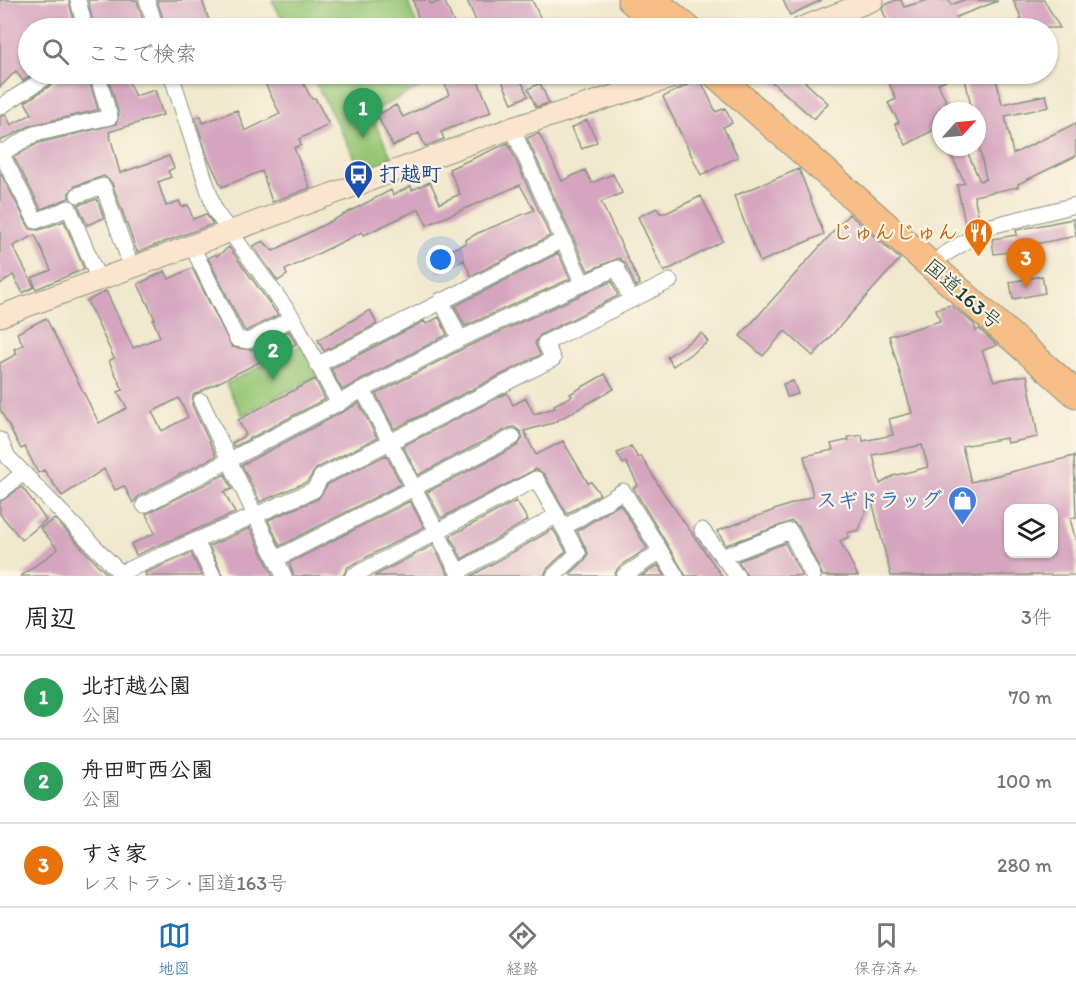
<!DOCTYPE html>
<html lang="ja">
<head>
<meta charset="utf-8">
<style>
	body { margin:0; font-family:Itim,"Klee One",sans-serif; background:#f6f6f6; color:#222 }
	.controls { position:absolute; right:18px; bottom:18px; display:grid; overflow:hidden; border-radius:12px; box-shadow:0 2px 4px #0004 }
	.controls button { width:54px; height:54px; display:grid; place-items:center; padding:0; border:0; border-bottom:2px solid #e0e0e0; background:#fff; color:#222; font:30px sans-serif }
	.compass { position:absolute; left:932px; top:102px; width:54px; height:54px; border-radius:50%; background:#fff; box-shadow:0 2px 4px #0004; rotate:63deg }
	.you { position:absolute; left:441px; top:260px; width:21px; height:21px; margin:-15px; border:4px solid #fff; border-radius:50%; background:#1a73e8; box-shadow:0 0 0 9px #1a73e833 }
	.badge { display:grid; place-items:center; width:39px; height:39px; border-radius:50%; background:#1f6fb2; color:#fff; font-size:20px; font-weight:700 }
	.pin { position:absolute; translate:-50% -50px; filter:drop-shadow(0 2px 3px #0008) }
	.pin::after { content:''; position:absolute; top:32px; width:21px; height:18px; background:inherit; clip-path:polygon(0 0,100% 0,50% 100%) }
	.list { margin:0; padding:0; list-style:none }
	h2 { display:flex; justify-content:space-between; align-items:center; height:78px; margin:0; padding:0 24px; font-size:26px }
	h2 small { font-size:20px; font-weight:400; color:#767676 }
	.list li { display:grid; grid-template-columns:39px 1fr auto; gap:18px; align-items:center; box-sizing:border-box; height:84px; padding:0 24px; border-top:2px solid #e0e0e0 }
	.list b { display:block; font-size:22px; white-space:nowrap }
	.list p { margin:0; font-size:20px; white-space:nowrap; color:#767676 }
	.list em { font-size:20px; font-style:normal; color:#767676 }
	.icon { flex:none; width:33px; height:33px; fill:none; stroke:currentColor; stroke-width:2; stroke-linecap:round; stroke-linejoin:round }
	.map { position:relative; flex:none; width:1076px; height:576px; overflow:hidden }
	.search { position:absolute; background:#fff; box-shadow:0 2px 4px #0004; left:18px; right:18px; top:18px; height:66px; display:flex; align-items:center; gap:15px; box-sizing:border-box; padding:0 21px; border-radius:33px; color:#767676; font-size:22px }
	.sheet { height:330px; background:#fff }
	nav { display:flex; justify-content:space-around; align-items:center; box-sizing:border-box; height:84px; border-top:2px solid #e0e0e0; background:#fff; font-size:16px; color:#767676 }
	nav a { display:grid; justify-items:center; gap:3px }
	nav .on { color:#1f6fb2 }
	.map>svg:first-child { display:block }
	.green { fill:#95c675; stroke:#5a8254; stroke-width:1.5 }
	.building { fill:#d5a5bf; fill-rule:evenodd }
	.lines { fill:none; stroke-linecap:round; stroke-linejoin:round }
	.street-casing { stroke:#889381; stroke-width:17 }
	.secondary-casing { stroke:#889381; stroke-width:23 }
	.highway-casing { stroke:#889381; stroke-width:29 }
	.street { stroke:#fff; stroke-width:15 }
	.secondary { stroke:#fce5cf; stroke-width:21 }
	.highway { stroke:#f7be88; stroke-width:27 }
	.labels { text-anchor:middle; stroke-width:4.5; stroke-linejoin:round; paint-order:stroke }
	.transit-label { font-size:21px; font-weight:bold; fill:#164399; stroke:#fcf5e5; text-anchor:start }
	.food-label { font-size:21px; font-weight:bold; fill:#c56008; stroke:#fcf5e5; text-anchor:end }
	.street-label { font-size:21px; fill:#1f3d34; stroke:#fcf5e5 }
	.shop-label { font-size:21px; font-weight:bold; fill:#366cbe; stroke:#fcf5e5; text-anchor:end }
</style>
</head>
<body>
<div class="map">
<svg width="1076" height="576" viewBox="0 0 1076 576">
	<rect width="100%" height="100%" fill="#fcf5e5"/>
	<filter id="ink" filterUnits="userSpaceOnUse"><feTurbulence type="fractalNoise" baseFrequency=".0167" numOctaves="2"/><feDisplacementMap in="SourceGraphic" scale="12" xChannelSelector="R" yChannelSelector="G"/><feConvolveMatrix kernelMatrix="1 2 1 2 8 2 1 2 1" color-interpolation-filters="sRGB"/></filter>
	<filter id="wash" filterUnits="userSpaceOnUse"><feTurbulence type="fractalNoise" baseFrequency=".008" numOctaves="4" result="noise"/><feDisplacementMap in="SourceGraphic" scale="24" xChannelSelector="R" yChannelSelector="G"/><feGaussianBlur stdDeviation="1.35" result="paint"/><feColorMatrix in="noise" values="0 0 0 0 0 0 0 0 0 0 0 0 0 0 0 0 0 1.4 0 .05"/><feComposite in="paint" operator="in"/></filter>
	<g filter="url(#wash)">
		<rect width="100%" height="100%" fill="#f1e9ce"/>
		<path class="green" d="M272,0H407L418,28H287Z
			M311,74H435L437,78L370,113L394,162L364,175Z
			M303,344L319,375L242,415L226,384Z"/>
		<g id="blocks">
			<path class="building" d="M0,0H69L75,28H28V74H34L23,81L16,71L0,87Z
				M88,0H137L143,21L123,28H94Z
				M157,0H202L211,26L193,28L191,22L166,28Z
				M413,0H429L431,4L444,0L456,28H421Z
				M467,0H532L545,28H479Z
				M783,0H822L790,15Z
				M896,0H901L904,7L928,0H949L951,5L963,0L998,1L956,17L960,28H890L882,9L885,5Z
				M1013,0H1044L1060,28H1004L1022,19Z
				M61,74H87L98,110L32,125L0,141V117L6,115L11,125L32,114L25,102L56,82Z
				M107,74H125L135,96L155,90L163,115L109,132L120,173L169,156L174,168L168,171L171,177L158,182L166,206L179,201L182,207L188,205L193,219L206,214L213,224L137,252L112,183L104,176L75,186L69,193V198L41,209L14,157L38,143L116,124L119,114Z
				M274,74H298L312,99L315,98L329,125L299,139L301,145L294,148L310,188L272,202L262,171L222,187L208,158L195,117L201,116L203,123L237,110L245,131L280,114L263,79Z
				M441,74H475L491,112L441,132L444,139L425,146L419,133L393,146L377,115L396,105L403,117L449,95Z
				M499,74H518L528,96L512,103Z
				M606,74H638L610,84Z
				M763,74H813L805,82L828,103L814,119Z
				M885,74H961L938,83L950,111H941V126L906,145L895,124L899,122L888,103L896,99Z
				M964,74H995L1002,104L1046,95L1049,107L1005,116L1013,154L1076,123V156L1018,184V187L974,196L980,222L966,227L957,185L965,183L947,147H965L980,181L986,179L977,136V111H972Z
				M700,79L716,112L725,108L732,123L723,127L738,157L701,175L663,97Z
				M540,83L549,103L536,107L528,89Z
				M587,120L597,142L582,149L571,128Z
				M539,133L562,181L585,170L592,183L613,174L622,193L601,202L640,284L636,287L626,264L619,258L588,271L527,138Z
				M508,143L550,236L471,276L464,260L439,272L432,259L466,243L465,240L478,233L534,210L520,185L427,225L419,209L364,235L362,232L285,270L287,275L278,281L253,246L263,241L273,251L391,190L393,195L411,186L412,190L430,182L440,203L460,194L449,169Z
				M799,169L824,234L760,262L734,196Z
				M0,172L30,229L39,230L64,221L84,269L36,289L32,278L51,270L35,235L13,246L34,287L23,293L13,275L0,284Z
				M701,196L723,241L664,272L638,217L657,208L660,213H666Z
				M97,199L104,218L87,225L78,205Z
				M849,214L900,259L813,356L785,331L763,356L740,336Z
				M1073,219L1076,236L1035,244L1036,249L994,254L992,239L1017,235L1016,230Z
				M229,247L278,315L246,331L244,330L208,258L216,254L217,256Z
				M558,253L570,279L465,326L455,306Z
				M192,268L232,347L252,350L289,331L296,344L193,395L192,405L216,456L139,496L133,503L124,486L115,490L104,469L62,496L44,470L38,473L25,447L21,449L0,409V363L17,354L14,349L23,345L17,333L46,318L99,423L127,408L118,392L123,390L109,361L114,358L87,301L106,291L133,348L160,337L153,320L155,319L138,284L165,271L169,279ZM179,398L188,417L162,431L152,412Z
				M1042,276L1045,293L1013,299L1010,282Z
				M612,281L618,296L540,335L535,343L540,355L394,429L376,394L464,348Z
				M951,305L974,324L976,331L979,329L997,345L982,351L994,381L1027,375L1038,437L1007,443L1006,438L962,446L971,482L1074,456L1076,517L1070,518L1076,542V575L891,576L871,497L859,530L847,533L849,537L840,541L858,576H823L799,527L792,521L726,545L717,531L813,496L804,456L833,450L831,444L849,440L848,437L862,435L863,441L893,435L889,419L912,413L889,336L940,321L936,309ZM922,445L928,467L893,476L880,484L873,455ZM1008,508H1053V554H1008Z
				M370,310L377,324L324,351L318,340Z
				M439,317L447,335L342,390L331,369L424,321L426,324Z
				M702,333L708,342L673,366L667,357Z
				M605,374L614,389L553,423L524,431L536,455L563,441L588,483L591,482L600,494L567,514L544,474L536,469L441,518L427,492L517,446L523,438L521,432L514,427L509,428L418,475L403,446L507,393L513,405L526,398L534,414L555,408L554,405L572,396L570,394Z
				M315,379L325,399L234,447L232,443L246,435L238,420Z
				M793,381L798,394L787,397L783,384Z
				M359,403L377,438L317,468L307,482L260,502L242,465Z
				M631,446L638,458L641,456L663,492L722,576H686L633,488L638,485L626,462L623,464L617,453Z
				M386,455L401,484L280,546L268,520L318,499L328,484Z
				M225,474L232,489L224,492L235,513L136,555L131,544L155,533L146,514Z
				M22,487L46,520L22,540L0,514V502Z
				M410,501L424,527L348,567L343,576H294L289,563Z
				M516,501L528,520L462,559L450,536Z
				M620,504L647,548L618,568L614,576H572L570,574L585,560L588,553L577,531Z
				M55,519L96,563L109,576H21L58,549L40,528Z
				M250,528L273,576H223L209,546Z
				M553,529L566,551L547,569L544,576H471Z
				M785,543L802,576H747L738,561Z
				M433,545L449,576H374Z
				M191,553L202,576H146L145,573Z
				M658,565L665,576H641Z"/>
		</g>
	</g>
	<g filter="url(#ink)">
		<use href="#blocks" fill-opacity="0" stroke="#889381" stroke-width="1.5"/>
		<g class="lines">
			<defs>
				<path id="street" d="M78,0L85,28
					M147,0L156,28
					M171,74L215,211L293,318L339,404
					M0,107L51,74
					M512,128L583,284
					M0,151L36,221L69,208L98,278
					M2,153L34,134L110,117L97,74
					M78,195L103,186L131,266
					M191,244L237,339L248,341L293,318
					M942,256L991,226L1076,205
					M441,300L460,339
					M317,365L563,240
					M364,392L460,576
					M201,401L284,576
					M0,440L8,457L123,576
					M0,492L23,473
					M144,505L460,339L617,268L631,300
					M565,527L623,491L676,576
					M702,530L737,576
					M196,541L213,576
					M724,556L790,531L813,576
					M276,559L513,437
					M458,572L557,515
					M120,573L314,490L321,477L553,359L545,343L670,281
					M353,576L536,479L578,553L554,576
					M624,576L659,552"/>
				<path id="secondary" d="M801,28L873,0
					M0,316L512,128L683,74"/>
				<path id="highway" d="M631,0L663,28
					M653,0L687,28
					M715,74L1076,394"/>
			</defs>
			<use href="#street" class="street-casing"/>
			<use href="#secondary" class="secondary-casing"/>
			<use href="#highway" class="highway-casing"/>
			<use href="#street" class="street"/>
			<use href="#secondary" class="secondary"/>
			<use href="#highway" class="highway"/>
		</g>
	</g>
	<defs>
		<symbol id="bus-pin" viewBox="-11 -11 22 30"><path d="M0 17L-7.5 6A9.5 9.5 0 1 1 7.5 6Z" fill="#1a4fb4" stroke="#fcf5e5"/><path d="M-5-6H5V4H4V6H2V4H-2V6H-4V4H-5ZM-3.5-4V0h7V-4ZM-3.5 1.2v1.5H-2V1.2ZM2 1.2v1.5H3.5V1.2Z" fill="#fff"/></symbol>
		<symbol id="restaurant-pin" viewBox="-11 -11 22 30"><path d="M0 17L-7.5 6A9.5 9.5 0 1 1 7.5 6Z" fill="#e8710a" stroke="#fcf5e5"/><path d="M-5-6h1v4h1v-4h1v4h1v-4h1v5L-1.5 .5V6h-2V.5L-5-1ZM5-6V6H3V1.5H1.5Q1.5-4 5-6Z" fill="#fff"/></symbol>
		<symbol id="shop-pin" viewBox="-11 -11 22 30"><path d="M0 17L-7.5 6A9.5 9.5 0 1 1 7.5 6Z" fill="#3f7fe0" stroke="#fcf5e5"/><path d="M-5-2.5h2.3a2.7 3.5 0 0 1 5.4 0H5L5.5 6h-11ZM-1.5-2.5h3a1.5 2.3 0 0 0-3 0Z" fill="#fff"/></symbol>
	</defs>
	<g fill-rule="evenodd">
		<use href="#bus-pin" x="342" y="158" width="33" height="45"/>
		<use href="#restaurant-pin" x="962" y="216" width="33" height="45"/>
		<use href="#shop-pin" x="946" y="484" width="33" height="45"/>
	</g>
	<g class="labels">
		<g class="transit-label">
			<text x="379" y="181">打越町</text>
		</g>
		<g class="food-label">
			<text x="958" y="239">じゅんじゅん</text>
		</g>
		<g class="street-label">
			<text transform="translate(963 294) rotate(41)" y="7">国道163号</text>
		</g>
		<g class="shop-label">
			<text x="942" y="507">スギドラッグ</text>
		</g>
	</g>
</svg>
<div class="controls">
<button><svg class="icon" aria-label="layers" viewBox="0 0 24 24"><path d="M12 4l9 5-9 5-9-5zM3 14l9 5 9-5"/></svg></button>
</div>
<svg class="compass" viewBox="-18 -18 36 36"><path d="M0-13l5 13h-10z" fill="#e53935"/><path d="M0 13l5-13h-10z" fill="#767676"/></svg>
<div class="you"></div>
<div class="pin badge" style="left:363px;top:138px;background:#2e9e5b">1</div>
<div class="pin badge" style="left:273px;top:380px;background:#2e9e5b">2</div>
<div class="pin badge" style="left:1026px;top:288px;background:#e8710a">3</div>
<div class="search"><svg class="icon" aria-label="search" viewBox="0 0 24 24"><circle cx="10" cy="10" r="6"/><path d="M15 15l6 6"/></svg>ここで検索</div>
</div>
<section class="sheet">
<h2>周辺<small>3件</small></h2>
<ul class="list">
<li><span class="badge" style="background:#2e9e5b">1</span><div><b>北打越公園</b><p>公園</p></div><em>70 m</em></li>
<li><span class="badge" style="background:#2e9e5b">2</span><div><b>舟田町西公園</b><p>公園</p></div><em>100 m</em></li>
<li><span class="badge" style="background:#e8710a">3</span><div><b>すき家</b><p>レストラン · 国道163号</p></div><em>280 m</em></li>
</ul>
</section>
<nav>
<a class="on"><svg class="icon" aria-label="map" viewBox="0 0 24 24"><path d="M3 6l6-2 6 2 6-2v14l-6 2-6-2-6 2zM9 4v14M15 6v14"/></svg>地図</a>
<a><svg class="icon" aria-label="directions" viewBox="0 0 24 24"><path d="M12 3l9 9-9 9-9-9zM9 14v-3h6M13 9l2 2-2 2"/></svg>経路</a>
<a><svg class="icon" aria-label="saved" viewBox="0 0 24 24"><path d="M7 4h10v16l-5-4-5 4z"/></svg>保存済み</a>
</nav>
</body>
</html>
